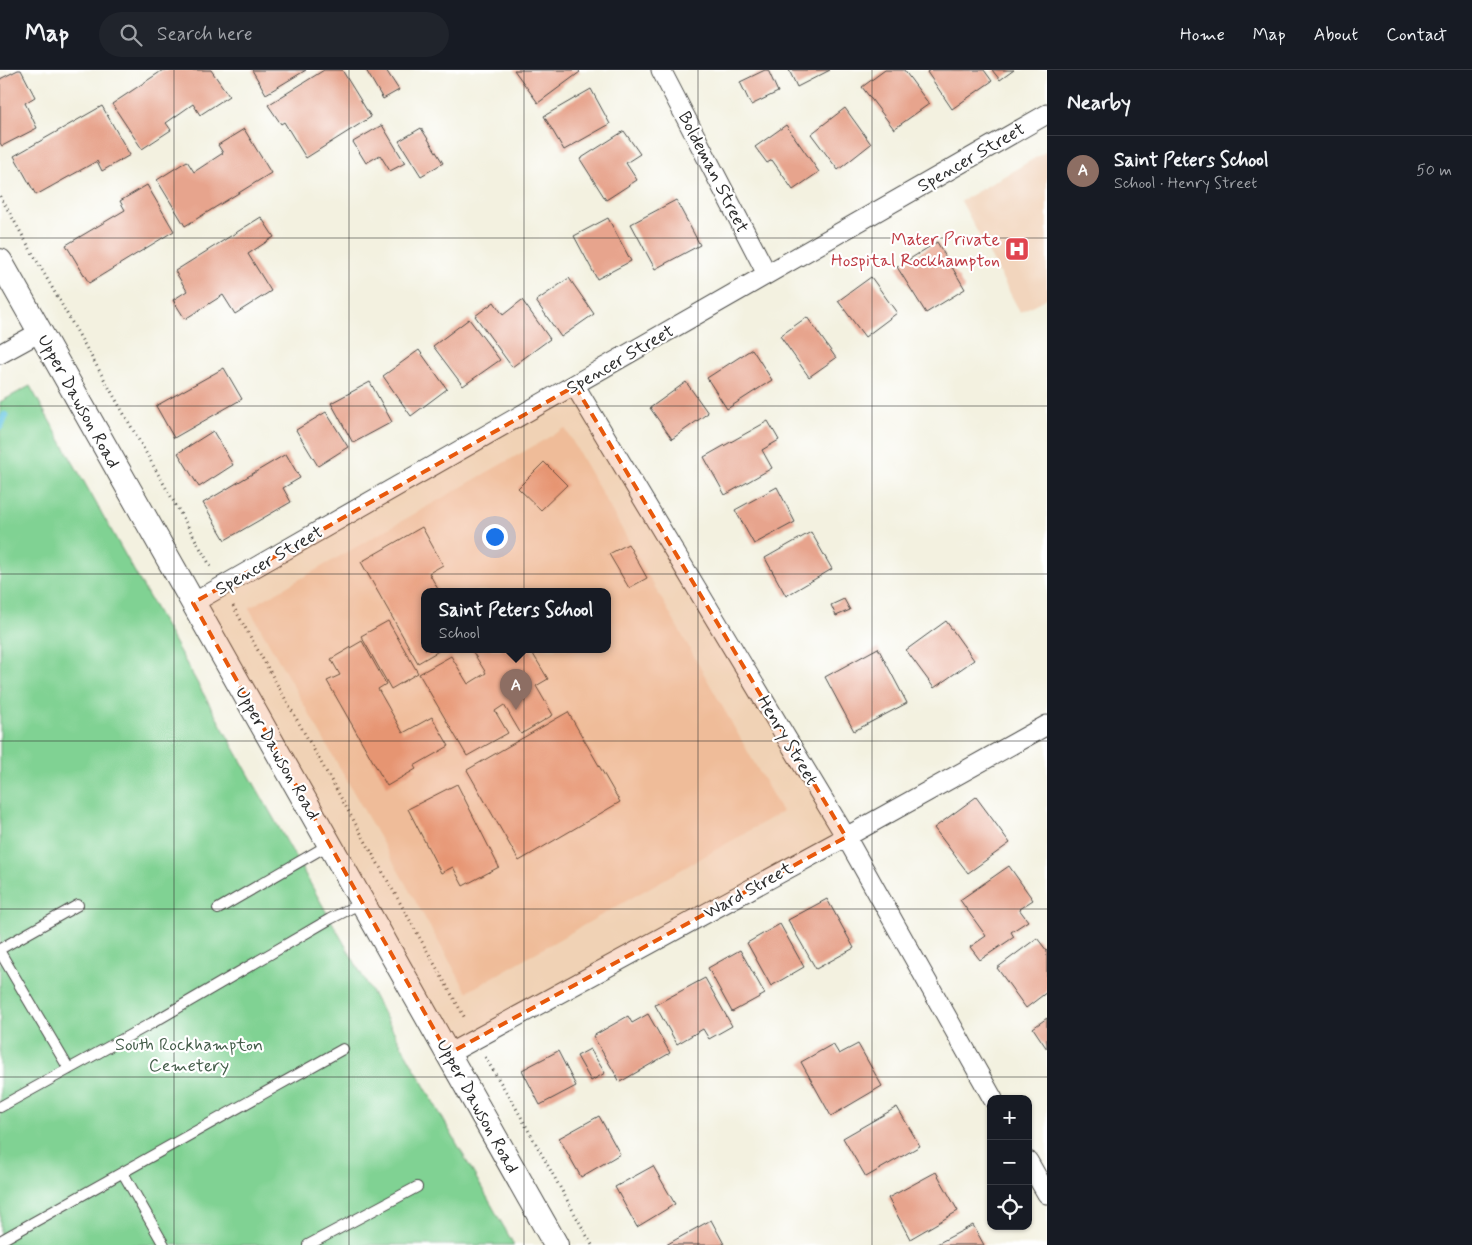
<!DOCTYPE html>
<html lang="en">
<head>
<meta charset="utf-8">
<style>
	body { margin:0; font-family:Mynerve,sans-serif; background:#20242c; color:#f1f3f6 }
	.controls { position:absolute; right:15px; bottom:15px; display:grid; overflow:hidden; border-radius:10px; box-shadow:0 1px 4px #0004 }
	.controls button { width:45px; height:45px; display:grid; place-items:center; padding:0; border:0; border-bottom:1px solid #363941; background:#171b24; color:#f1f3f6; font:25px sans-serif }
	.you { position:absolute; left:494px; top:466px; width:18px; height:18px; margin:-12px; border:4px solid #fff; border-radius:50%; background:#1a73e8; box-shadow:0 0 0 8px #1a73e833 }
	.badge { display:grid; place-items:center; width:32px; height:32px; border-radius:50%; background:#0f766e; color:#fff; font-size:16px; font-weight:700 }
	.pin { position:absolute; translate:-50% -41px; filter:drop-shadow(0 1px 2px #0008) }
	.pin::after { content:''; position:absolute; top:26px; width:18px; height:15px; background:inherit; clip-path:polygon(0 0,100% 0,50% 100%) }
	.popup { position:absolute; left:421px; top:518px; width:190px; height:65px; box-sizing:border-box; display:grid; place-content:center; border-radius:10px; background:#171b24; filter:drop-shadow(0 1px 4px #0005); font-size:16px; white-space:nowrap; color:#9ea1a6 }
	.popup b { font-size:19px; color:#f1f3f6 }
	.popup::after { content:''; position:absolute; left:50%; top:100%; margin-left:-10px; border:10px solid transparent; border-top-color:#171b24 }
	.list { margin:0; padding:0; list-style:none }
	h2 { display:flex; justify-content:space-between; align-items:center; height:65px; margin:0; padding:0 20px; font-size:21px }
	h2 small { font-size:16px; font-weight:400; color:#9ea1a6 }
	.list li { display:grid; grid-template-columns:32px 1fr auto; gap:15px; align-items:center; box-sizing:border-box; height:70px; padding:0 20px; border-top:1px solid #363941 }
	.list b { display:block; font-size:19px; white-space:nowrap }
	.list p { margin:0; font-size:16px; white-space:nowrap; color:#9ea1a6 }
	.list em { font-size:16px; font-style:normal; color:#9ea1a6 }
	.icon { flex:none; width:28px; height:28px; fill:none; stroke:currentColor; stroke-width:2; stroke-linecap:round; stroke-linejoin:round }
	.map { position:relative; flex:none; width:1047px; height:1175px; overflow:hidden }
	header { display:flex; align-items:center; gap:30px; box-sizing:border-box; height:70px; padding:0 25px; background:#171b24; border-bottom:1px solid #363941 }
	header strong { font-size:24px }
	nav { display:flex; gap:28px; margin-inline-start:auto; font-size:18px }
	.search { width:350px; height:45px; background:#20242c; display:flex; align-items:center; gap:12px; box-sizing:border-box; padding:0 18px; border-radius:28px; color:#9ea1a6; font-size:19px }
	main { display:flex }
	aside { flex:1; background:#171b24 }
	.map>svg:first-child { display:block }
	.built { fill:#f2d5bd; fill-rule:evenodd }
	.green { fill:#80d293; stroke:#567e5f }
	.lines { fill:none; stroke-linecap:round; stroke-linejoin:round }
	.stream { stroke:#64c5e2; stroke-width:8 }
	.building { fill:#e7a48d }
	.service-casing { stroke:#494946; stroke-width:12 }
	.minor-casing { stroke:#494946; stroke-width:21 }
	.tertiary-casing { stroke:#494946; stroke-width:26 }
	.path { stroke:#494946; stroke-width:3; stroke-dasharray:1 4; stroke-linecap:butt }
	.service { stroke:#fff; stroke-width:10 }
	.minor { stroke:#fff; stroke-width:19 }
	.tertiary { stroke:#fff; stroke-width:24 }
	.marked { fill:#e8590c; fill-opacity:0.2; stroke:#e8590c; stroke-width:4; stroke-dasharray:10 6; stroke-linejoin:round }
	.grid { fill:none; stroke:#2b2b2b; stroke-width:1; stroke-opacity:0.55 }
	.labels { text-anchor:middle; stroke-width:4.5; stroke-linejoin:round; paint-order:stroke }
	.street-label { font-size:18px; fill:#2b2b2b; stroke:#fff }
	.health-label { font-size:18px; fill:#be3a42; stroke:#fff; text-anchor:end }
	.park-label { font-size:18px; fill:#445d4a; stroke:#fff }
</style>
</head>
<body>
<header>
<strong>Map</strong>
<div class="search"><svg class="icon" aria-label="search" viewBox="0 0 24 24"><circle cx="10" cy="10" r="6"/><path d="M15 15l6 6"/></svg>Search here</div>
<nav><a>Home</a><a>Map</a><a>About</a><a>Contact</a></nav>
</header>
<main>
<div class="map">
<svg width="1047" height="1175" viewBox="0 0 1047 1175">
	<rect width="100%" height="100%" fill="#fff"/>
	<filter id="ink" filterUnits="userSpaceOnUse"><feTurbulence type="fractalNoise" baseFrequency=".02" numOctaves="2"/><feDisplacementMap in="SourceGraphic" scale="10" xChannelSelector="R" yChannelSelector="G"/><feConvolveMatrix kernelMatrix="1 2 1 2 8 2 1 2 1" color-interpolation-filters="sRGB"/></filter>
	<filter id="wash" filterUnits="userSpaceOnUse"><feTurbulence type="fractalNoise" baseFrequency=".0096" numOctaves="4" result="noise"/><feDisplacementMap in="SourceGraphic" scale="20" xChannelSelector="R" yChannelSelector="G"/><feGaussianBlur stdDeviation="1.12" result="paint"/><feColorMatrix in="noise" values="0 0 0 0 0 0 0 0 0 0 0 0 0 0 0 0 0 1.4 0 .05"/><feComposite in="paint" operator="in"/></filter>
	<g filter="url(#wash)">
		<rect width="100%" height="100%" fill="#f3f1e0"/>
		<path class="built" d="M1047,81V228L1020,242L961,131Z
			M565,358L782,742L467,922L249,538ZM425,521H607V579H425Z"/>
		<path class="green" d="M30,316L514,1175H0V332Z"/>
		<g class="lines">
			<path class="stream" d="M0,356L5,346"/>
		</g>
		<g id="blocks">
			<path class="building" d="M18,0H21L35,27L25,33L37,58L2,76L0,73V9Z
				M163,0H211L229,26L200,45L193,34L166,53L171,60L142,79L112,34Z
				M252,0H306L266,24Z
				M324,0H342L371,47L306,88L284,52L281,54L268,35Z
				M366,0H386L399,20L383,29Z
				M514,0H578L580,2L538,33Z
				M765,0H768L778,22L751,35L740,12Z
				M789,0H830L797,17Z
				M885,0H904L929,34L894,59L862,17Z
				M930,0H984L992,11L952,39L927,2Z
				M992,0H1014L1000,10Z
				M591,19L610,54L564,80L544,46Z
				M102,36L130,85L102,101L97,91L36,125L14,86Z
				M845,38L871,74L838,100L811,64Z
				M382,55L405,93L390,101L380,85L366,93L353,72Z
				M786,55L819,102L793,120L772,90L767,93L755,77Z
				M421,58L443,93L421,106L399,71Z
				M244,59L271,103L185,156L157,110L187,91L194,102L223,83L218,75Z
				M624,61L640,84L626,93L637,110L606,130L580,89Z
				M147,115L174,161L89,213L66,175L125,140L120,131Z
				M676,130L700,175L655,199L631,154Z
				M261,147L274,167L248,184L271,221L235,244L223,225L185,249L173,230L187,221L175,201Z
				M608,148L631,191L597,209L574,166Z
				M937,172L965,219L926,243L897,197Z
				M871,207L897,243L865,267L838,231Z
				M569,208L594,244L561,267L536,231Z
				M522,230L550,269L512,297L475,246L494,232L503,245Z
				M807,247L836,288L809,307L780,266Z
				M469,249L500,290L463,316L433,276Z
				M752,279L772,310L727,339L707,308Z
				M419,280L447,319L411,346L383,306Z
				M224,298L242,329L174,368L156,336Z
				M370,312L392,352L353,373L331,333Z
				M686,312L708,343L672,369L650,338Z
				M326,342L348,377L318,396L296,360Z
				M768,351L779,370L762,380L772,398L725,425L704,387Z
				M213,361L233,395L199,417L178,383Z
				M286,384L300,408L283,418L291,432L225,470L203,433Z
				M544,392L567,415L541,440L518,418Z
				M777,417L795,452L754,474L735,440Z
				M422,457L443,495L429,503L439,521H425V579H442L418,593L361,492Z
				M811,462L832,499L786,526L765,488Z
				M628,474L647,508L629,518L609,484Z
				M844,529L850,540L836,546L831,535Z
				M388,551L418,603L391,619L361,566Z
				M946,551L974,590L934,618L906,580Z
				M362,571L386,614L378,619L403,663L432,647L449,676L414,696L416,699L387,716L327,611L340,605L331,589Z
				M878,578L907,633L854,661L825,607Z
				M471,579H516L520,585L530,579L548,609L536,616L553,645L521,664L504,635L495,641L508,663L467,686L419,604L451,586L468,614L486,603Z
				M568,642L620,732L519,791L467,700Z
				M457,714L499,797L463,816L453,797L441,803L408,739Z
				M976,727L1010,773L968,803L934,758Z
				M1009,796L1033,830L1019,839L1028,851L1011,862L1014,867L980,890L970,877L986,866L960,830Z
				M827,829L854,878L816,899L788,850Z
				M780,854L804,897L771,916L747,873Z
				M1037,868L1047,881V922L1026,938L997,898Z
				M740,880L765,924L732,942L708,898Z
				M705,908L732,956L709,969L703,959L677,974L655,935Z
				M648,944L670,983L620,1012L593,966L628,946L632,953Z
				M1047,948V979L1033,958Z
				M833,974L839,984L858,974L882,1016L831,1046L801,992Z
				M590,979L605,1003L591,1011L577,986Z
				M558,981L576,1016L540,1035L522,1000Z
				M897,1037L920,1076L866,1107L843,1068Z
				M599,1046L620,1084L581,1107L559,1068Z
				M653,1096L675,1134L637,1157L615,1117Z
				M936,1102L958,1141L910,1169L888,1128Z
				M711,1150L724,1174L721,1175H666Z
				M973,1155L984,1175H935Z"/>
		</g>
	</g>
	<g filter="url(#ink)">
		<use href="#blocks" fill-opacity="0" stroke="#494946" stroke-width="1"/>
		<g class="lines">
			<defs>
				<path id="service" d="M218,839L330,774
					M0,879L78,835
					M0,882L69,999
					M0,1037L152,953L330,849L363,832
					M123,1103L164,1175
					M0,1171L343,979
					M308,1175L417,1117"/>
				<path id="minor" d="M661,0L767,204
					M0,284L40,262
					M575,316L846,767L993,1029
					M193,533L1047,44
					M448,984L846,767L1047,655
					M1028,1091L1047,1124"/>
				<path id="tertiary" d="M0,191L556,1175"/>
			</defs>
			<use href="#service" class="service-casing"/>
			<use href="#minor" class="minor-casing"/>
			<use href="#tertiary" class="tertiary-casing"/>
			<path class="path" d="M0,126L211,497
				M233,536L466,950
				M485,987L516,1038L592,1175"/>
			<use href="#service" class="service"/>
			<use href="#minor" class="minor"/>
			<use href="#tertiary" class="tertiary"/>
		</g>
	</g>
	<path class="marked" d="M575,316L846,767L448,984L193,533Z"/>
	<path class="grid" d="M174,0V1175M349,0V1175M524,0V1175M698,0V1175M872,0V1175M0,168H1047M0,336H1047M0,504H1047M0,671H1047M0,839H1047M0,1007H1047"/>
	<defs>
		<symbol id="hospital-square" viewBox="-11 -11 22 22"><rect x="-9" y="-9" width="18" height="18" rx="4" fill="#e0444e" stroke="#fff"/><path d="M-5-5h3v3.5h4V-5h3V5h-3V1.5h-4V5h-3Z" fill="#fff"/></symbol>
	</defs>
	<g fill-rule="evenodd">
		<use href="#hospital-square" x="1003" y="165" width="28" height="28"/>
	</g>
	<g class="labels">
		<g class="street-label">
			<text transform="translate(971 87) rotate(-30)" y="6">Spencer Street</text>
			<text transform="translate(714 102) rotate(63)" y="6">Boldeman Street</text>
			<text transform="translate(620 289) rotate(-30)" y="6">Spencer Street</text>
			<text transform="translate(79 331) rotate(61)" y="6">Upper Dawson Road</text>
			<text transform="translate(269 490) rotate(-30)" y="6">Spencer Street</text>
			<text transform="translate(788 670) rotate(59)" y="6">Henry Street</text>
			<text transform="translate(278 683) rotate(60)" y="6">Upper Dawson Road</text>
			<text transform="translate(748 820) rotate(-29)" y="6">Ward Street</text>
			<text transform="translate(478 1036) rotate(61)" y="6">Upper Dawson Road</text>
		</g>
		<g class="health-label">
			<text x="1000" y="175">Mater Private<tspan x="1000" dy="21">Hospital Rockhampton</tspan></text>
		</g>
		<g class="park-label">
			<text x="189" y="980">South Rockhampton<tspan x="189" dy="21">Cemetery</tspan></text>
		</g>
	</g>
</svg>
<div class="controls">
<button>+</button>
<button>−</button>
<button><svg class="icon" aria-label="locate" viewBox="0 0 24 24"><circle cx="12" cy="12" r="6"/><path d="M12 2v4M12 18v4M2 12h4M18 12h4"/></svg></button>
</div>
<div class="you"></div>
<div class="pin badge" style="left:516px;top:640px;background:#8d6e63">A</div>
<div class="popup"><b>Saint Peters School</b>School</div>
</div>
<aside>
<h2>Nearby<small></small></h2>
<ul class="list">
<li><span class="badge" style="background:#8d6e63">A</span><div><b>Saint Peters School</b><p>School · Henry Street</p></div><em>50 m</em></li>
</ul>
</aside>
</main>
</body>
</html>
